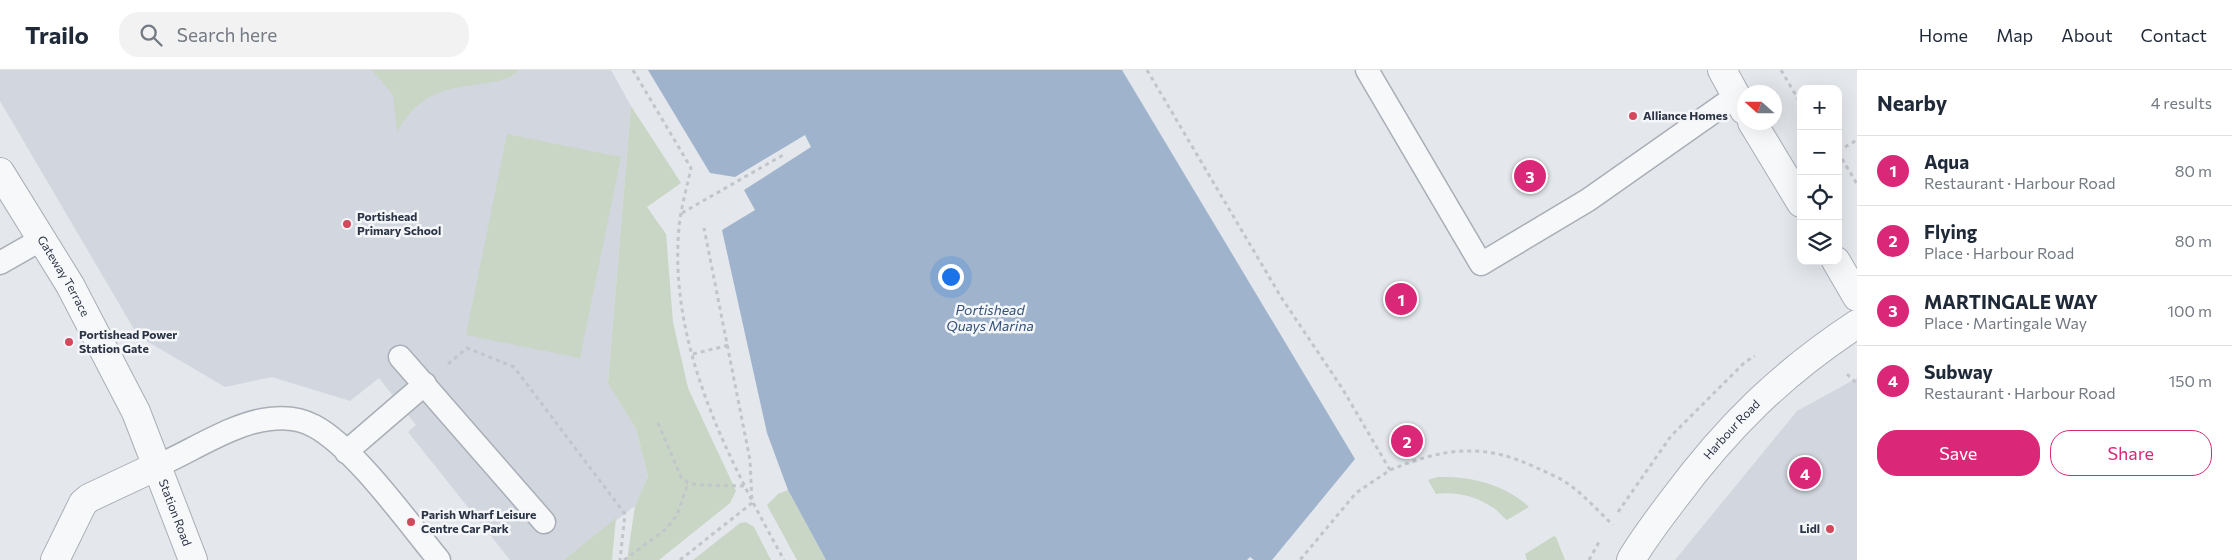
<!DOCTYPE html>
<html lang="en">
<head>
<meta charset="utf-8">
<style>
	body { margin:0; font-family:Commissioner,sans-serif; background:#f2f2f3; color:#1f2937 }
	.controls { position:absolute; right:15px; top:15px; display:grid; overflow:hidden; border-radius:10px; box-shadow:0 5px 20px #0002 }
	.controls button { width:45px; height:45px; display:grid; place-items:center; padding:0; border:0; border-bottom:1px solid #e0e1e3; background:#fff; color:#1f2937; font:25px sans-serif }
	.compass { position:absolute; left:1737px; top:15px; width:45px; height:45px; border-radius:50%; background:#fff; box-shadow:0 5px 20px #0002; rotate:291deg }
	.you { position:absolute; left:950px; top:206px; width:18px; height:18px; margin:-12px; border:4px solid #fff; border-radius:50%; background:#1a73e8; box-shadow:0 0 0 8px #1a73e833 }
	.badge { display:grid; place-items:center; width:32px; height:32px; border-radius:50%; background:#db2777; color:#fff; font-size:16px; font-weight:700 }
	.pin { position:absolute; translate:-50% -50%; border:2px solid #fff; box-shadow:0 1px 5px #0006 }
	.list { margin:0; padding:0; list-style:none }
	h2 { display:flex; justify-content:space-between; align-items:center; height:65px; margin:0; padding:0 20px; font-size:21px }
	h2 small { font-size:16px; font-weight:400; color:#747a83 }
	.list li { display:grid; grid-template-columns:32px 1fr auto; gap:15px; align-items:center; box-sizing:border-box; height:70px; padding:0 20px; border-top:1px solid #e0e1e3 }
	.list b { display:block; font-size:19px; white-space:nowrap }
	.list p { margin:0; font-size:16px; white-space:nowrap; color:#747a83 }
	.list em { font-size:16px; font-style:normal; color:#747a83 }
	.actions { display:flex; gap:10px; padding:15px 20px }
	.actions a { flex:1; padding:11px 0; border:1px solid #db2777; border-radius:20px; text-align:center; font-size:18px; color:#db2777 }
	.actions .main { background:#db2777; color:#fff }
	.icon { flex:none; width:28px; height:28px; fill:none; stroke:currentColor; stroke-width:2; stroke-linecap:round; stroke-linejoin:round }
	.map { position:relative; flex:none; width:1857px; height:490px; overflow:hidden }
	header { display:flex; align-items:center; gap:30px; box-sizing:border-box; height:70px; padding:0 25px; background:#fff; border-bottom:1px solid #e0e1e3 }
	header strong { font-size:24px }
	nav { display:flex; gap:28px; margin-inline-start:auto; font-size:18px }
	.search { width:350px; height:45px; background:#f2f2f3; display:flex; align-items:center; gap:12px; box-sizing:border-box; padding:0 18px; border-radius:20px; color:#747a83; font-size:19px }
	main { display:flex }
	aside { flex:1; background:#fff }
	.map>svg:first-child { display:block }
	.built { fill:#d2d6de }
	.green { fill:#c9d6c5 }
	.water { fill:#9fb4cc }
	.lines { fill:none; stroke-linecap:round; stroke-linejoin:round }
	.service-casing { stroke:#a9aeb7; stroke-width:25 }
	.minor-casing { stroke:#a9aeb7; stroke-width:30 }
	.tertiary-casing { stroke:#a9aeb7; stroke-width:30 }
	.path { stroke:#c2c5cb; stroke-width:3; stroke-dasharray:4 4; stroke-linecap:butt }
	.service { stroke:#f7f8fa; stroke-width:22 }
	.minor { stroke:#f7f8fa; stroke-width:28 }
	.tertiary { stroke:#f7f8fa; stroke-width:28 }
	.poi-dot { fill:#d1495b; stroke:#f4f6f9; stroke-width:2 }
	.labels { text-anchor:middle; stroke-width:5; stroke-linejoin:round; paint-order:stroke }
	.poi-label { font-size:12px; font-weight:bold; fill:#2b3445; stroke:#f4f6f9; text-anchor:start }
	.street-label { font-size:12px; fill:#2b3445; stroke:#f4f6f9 }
	.water-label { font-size:14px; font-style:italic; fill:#34527a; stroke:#f4f6f9 }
</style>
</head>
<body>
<header>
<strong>Trailo</strong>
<div class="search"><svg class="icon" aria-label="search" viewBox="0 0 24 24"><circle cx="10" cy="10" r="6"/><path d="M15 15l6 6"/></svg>Search here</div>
<nav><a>Home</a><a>Map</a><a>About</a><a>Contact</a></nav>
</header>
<main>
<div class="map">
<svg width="1857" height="490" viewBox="0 0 1857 490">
	<rect width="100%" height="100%" fill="#e4e7ec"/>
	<path class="built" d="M0,0H611L631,36L608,312L636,359L648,406L635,436L564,490H510L408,362L416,355L379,308L350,331L272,307L225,317L138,266L0,31Z
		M1857,308V490H1675L1797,341Z"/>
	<path class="green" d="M372,0H519C511,9 499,11 487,13C445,19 420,21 397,62L393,25Z
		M631,36L681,113L647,137L666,164L673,252L688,318L736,421L730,433L659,490H627L635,436L648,406L636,359L608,313Z
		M507,64L621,87L580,288L466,265Z
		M1438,407C1470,406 1505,414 1529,437L1507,450C1501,446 1498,440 1492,437C1476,426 1455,421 1436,424L1428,410Z
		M788,420L826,490H797L767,435L778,424Z
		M616,448L612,490H564Z
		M746,452L754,457L771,490H693L740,453Z
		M1554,466L1556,467L1565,490H1527L1525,484Z"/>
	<path class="water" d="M648,0H1122L1355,389L1272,490H1254L1250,487L1247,490H826L788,420L767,363L722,160L755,140L744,120L811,77L805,65L735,107L710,103Z"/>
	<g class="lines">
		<defs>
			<path id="service" d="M1367,0L1481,194L1588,130L1736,26
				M0,193L42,169
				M400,287L544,452
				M346,382L425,314
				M157,396C190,382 235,352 270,349C285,347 301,349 314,356C354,377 409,454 439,490"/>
			<g id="minor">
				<path d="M1722,0L1744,40"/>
				<path d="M1752,52L1801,133"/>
				<path id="s1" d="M0,102L70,215L136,342L193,490"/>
				<path d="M1836,191L1857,227"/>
				<path d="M55,490L83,433L89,428L157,396"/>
			</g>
			<g id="tertiary">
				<path id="s2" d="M1631,490C1643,469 1658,450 1673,430C1727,357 1781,304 1857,254"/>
			</g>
		</defs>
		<use href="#service" class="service-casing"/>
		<use href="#minor" class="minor-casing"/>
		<use href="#tertiary" class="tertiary-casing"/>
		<path class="path" d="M633,0L691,98C687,117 681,137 679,157C668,276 729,390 784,490
			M1147,0L1281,227L1342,318L1390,400L1356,423L1300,490
			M1781,0L1801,34
			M1838,81L1857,70
			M1838,82L1857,114
			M682,143L783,85
			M693,284L729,275
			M448,294L467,278L514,297L625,444L620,490
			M1847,304L1857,314
			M658,353L681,407L688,413L699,415L744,416
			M1390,400C1444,378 1483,372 1537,398C1548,403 1561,408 1571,416C1586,427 1599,442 1613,455
			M1618,442L1671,366L1745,292L1755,286
			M624,490L666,459L677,445L688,413
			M680,490L752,433L750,390L704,158
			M1589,490L1599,472"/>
		<use href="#service" class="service"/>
		<use href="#minor" class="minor"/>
		<use href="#tertiary" class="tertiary"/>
	</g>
	<g class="poi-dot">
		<circle cx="1633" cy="46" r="5"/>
		<circle cx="347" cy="154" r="5"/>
		<circle cx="69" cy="272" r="5"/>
		<circle cx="411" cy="452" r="5"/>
		<circle cx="1830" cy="459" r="5"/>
	</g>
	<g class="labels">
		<g class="poi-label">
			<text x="1643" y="50">Alliance Homes</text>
			<text x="357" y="151">Portishead<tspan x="357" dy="14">Primary School</tspan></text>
			<text x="79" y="269">Portishead Power<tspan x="79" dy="14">Station Gate</tspan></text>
			<text x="421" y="449">Parish Wharf Leisure<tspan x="421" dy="14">Centre Car Park</tspan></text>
			<text x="1820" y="463" text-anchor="end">Lidl</text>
		</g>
		<g class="street-label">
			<text dy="4" stroke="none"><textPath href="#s1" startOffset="122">Gateway Terrace</textPath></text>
			<text dy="4" stroke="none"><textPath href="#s2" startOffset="165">Harbour Road</textPath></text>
			<text dy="4" stroke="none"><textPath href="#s1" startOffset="384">Station Road</textPath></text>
		</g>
		<g class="water-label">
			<text x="990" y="245">Portishead<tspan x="990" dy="16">Quays Marina</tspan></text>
		</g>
	</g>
</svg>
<div class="controls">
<button>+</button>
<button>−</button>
<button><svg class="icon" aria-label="locate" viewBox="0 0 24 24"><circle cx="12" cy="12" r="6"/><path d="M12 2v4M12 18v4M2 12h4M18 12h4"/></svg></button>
<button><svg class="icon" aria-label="layers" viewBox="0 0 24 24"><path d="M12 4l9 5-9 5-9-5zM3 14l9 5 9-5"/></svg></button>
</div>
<svg class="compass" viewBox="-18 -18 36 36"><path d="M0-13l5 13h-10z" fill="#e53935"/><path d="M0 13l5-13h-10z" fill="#747a83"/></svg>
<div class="you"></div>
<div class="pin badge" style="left:1401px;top:229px">1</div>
<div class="pin badge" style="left:1407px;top:371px">2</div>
<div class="pin badge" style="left:1530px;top:106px">3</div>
<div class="pin badge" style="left:1805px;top:403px">4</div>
</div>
<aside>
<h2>Nearby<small>4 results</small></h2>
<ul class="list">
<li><span class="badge">1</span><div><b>Aqua</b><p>Restaurant · Harbour Road</p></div><em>80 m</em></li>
<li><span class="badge">2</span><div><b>Flying</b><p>Place · Harbour Road</p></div><em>80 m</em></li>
<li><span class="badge">3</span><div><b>MARTINGALE WAY</b><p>Place · Martingale Way</p></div><em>100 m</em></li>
<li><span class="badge">4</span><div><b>Subway</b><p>Restaurant · Harbour Road</p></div><em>150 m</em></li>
</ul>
<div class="actions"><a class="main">Save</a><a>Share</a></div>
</aside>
</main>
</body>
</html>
